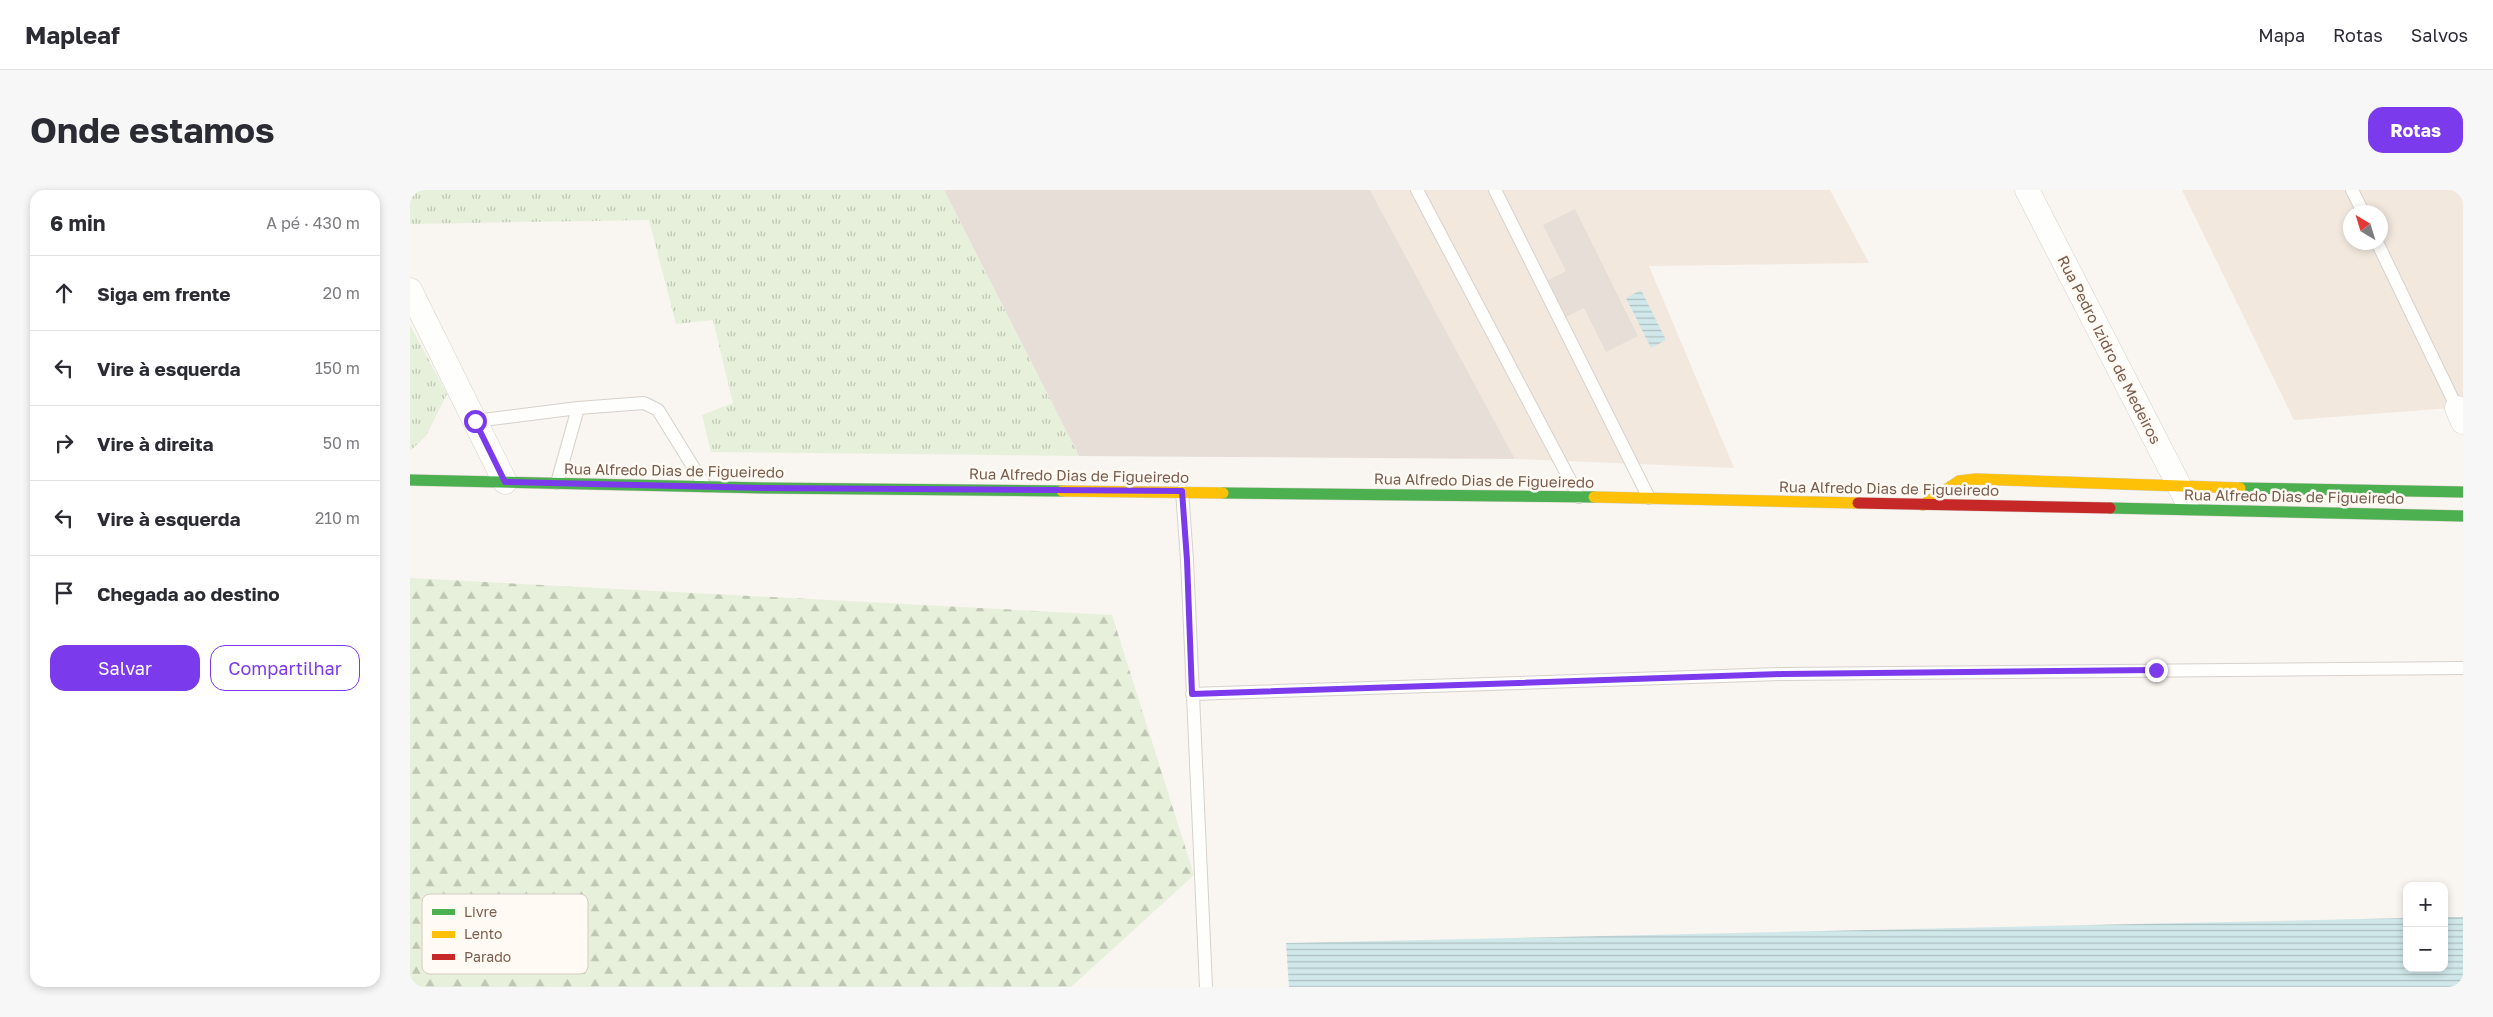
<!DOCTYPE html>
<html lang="pt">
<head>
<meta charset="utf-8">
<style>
	body { margin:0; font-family:"Golos Text",sans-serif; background:#f7f7f7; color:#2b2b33 }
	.controls { position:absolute; right:15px; bottom:15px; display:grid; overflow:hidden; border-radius:10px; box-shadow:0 2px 8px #0003 }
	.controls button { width:45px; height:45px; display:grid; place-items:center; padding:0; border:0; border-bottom:1px solid #e1e1e2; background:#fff; color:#2b2b33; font:25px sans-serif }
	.compass { position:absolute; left:1933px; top:15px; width:45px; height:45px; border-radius:50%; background:#fff; box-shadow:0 2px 8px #0003; rotate:322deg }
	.stop { position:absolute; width:15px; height:15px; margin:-11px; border:4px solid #7c3aed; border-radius:50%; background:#fff }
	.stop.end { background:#7c3aed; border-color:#fff; box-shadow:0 1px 5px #0008 }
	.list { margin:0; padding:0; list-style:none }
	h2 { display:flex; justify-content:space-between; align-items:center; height:65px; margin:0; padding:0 20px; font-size:21px }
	h2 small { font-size:16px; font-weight:400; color:#7c7c81 }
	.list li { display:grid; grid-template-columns:32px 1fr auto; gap:15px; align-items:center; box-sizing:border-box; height:75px; padding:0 20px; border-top:1px solid #e1e1e2 }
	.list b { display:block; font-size:19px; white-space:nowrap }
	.list em { font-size:16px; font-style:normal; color:#7c7c81 }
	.actions { display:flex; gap:10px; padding:15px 20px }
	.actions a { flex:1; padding:11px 0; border:1px solid #7c3aed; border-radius:15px; text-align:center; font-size:18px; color:#7c3aed }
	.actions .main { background:#7c3aed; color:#fff }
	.icon { flex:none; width:28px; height:28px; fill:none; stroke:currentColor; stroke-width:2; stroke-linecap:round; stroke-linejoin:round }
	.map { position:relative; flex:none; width:2053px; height:797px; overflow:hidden; border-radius:15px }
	header { display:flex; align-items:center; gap:30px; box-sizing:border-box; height:70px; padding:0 25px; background:#fff; border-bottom:1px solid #e1e1e2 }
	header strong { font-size:24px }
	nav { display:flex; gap:28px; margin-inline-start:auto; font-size:18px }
	.intro { display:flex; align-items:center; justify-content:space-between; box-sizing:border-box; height:120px; padding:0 30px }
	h1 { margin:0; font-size:35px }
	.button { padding:12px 22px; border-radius:15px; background:#7c3aed; color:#fff; font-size:18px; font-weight:700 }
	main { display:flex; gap:30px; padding:0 30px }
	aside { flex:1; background:#fff; border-radius:15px; box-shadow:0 2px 8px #0003 }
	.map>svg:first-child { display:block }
	.residential { fill:#f2e8de; fill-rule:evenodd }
	.grass { fill:url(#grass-tufts) }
	.forest { fill:url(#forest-firs) }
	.water { fill:url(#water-rules) }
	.building { fill:#e6ded7 }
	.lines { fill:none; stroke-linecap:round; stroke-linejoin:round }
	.lane-casing { stroke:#d7d1cb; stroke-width:14 }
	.street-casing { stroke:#d7d1cb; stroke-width:25 }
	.fast-casing { stroke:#d9d2cb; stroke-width:12 }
	.slow-casing { stroke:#d9d2cb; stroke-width:12 }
	.jam-casing { stroke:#d9d2cb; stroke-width:12 }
	.lane { stroke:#fefefd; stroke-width:12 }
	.street { stroke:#fefefd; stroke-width:24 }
	.fast { stroke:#4caf50; stroke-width:11 }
	.slow { stroke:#ffc107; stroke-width:11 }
	.jam { stroke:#c62828; stroke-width:11 }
	.route { stroke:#7c3aed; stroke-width:6 }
	.labels { text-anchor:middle; stroke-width:5; stroke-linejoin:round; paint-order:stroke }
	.street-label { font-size:15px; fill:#7a5c4d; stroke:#fffaf3 }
	.key { fill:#fffaf3; stroke:#d7cbc1; stroke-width:1 }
	.key-label { font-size:14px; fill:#7a5c4d }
</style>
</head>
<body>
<header>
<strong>Mapleaf</strong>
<nav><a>Mapa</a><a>Rotas</a><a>Salvos</a></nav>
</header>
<div class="intro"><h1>Onde estamos</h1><a class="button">Rotas</a></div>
<main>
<aside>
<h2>6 min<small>A pé · 430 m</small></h2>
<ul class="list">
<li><svg class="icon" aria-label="ahead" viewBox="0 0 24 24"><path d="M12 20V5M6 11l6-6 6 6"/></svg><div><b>Siga em frente</b></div><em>20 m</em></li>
<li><svg class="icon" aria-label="left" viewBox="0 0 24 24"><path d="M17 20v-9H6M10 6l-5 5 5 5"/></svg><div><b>Vire à esquerda</b></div><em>150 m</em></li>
<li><svg class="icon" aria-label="right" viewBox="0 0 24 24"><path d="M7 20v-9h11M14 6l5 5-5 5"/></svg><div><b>Vire à direita</b></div><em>50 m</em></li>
<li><svg class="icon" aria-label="left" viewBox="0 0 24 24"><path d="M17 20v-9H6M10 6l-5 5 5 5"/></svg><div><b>Vire à esquerda</b></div><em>210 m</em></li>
<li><svg class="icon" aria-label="arrive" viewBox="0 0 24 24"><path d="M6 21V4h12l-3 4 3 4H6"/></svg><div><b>Chegada ao destino</b></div></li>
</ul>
<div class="actions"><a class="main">Salvar</a><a>Compartilhar</a></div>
</aside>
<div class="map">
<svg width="2053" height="797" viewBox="0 0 2053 797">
	<defs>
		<pattern id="grass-tufts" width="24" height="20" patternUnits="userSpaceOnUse" patternTransform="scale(1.25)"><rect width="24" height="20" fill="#e7f0db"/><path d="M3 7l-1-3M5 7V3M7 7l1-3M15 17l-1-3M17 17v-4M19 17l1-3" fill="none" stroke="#c0c6b4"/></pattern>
		<pattern id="forest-firs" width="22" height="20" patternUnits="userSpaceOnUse" patternTransform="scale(1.25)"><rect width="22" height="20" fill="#e7f0db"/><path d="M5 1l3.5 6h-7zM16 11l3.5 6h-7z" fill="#c0c6b4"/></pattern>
		<pattern id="water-rules" width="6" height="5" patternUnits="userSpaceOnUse" patternTransform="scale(1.25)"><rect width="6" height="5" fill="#d0e8ea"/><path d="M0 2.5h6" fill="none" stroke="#aebfc0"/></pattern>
	</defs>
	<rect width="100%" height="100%" fill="#f9f5f0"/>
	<path class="residential" d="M960,0H1420L1459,73L1239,76L1324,278L1105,269Z
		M1772,0H2053V217L1884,230ZM1940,22H1970V52H1940Z"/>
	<path class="grass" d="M0,0H534L669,266L301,262L292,225L323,213L303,130L266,134L239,30L0,34Z
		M0,135L37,204L16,246L0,261Z"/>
	<path class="forest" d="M0,388L702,425L784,685L661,797H0Z"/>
	<path class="water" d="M1231,100L1256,150L1241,158L1216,108Z
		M2034,727H2053V797H879L876,753L1997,728V778H2034Z"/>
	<path class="building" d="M534,0H960L1105,269L669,266Z
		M1165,19L1228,146L1196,162L1174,118L1154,128L1135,92L1156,81L1133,35Z"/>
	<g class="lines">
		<defs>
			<path id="lane" d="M1007,0L1169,307
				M1085,0L1239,308
				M1942,0L1953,22
				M1967,52L2047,218
				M65,231L168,218
				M147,293L168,218L234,213L248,220L295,296
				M772,301L777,370L796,797
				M782,504L1373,484L2053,478"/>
			<path id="street" d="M1617,0L1777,311
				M0,100L95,292
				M2047,218L2053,232"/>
			<path id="fast" d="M0,290L355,298L652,301
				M1830,298L2053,302
				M813,303L1184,307
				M1700,318L2053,326"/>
			<path id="slow" d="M652,301L813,303
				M1184,307L1448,313
				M1513,315L1549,291L1566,289L1830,298"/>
			<path id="jam" d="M1448,313L1700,318"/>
		</defs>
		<use href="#lane" class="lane-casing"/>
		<use href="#street" class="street-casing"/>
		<use href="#fast" class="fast-casing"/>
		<use href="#slow" class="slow-casing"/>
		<use href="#jam" class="jam-casing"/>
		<use href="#lane" class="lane"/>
		<use href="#street" class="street"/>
		<use href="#fast" class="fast"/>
		<use href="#slow" class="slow"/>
		<use href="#jam" class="jam"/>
	</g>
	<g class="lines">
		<path class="route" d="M65,231L95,292L355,298L772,301L777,370L782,504L1373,484L1746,480"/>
	</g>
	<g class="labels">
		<g class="street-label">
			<text transform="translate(1699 160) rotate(63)" y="5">Rua Pedro Izidro de Medeiros</text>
			<text transform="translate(264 281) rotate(1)" y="5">Rua Alfredo Dias de Figueiredo</text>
			<text transform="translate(669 286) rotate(1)" y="5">Rua Alfredo Dias de Figueiredo</text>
			<text transform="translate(1074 291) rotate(1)" y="5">Rua Alfredo Dias de Figueiredo</text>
			<text transform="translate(1479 299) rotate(1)" y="5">Rua Alfredo Dias de Figueiredo</text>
			<text transform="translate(1884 307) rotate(1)" y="5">Rua Alfredo Dias de Figueiredo</text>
		</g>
	</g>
	<rect x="12" y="704" width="166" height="80" rx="8" class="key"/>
	<rect x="22" y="719" width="23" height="6" fill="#4caf50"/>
	<rect x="22" y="741" width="23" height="7" fill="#ffc107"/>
	<rect x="22" y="764" width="23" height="6" fill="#c62828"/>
	<g class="key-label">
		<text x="54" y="727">Livre</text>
		<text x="54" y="749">Lento</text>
		<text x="54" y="772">Parado</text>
	</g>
</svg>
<div class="controls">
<button>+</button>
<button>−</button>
</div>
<svg class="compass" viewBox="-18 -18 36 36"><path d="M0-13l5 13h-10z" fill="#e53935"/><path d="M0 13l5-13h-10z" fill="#7c7c81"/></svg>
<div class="stop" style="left:65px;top:231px"></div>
<div class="stop end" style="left:1746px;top:480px"></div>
</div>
</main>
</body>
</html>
